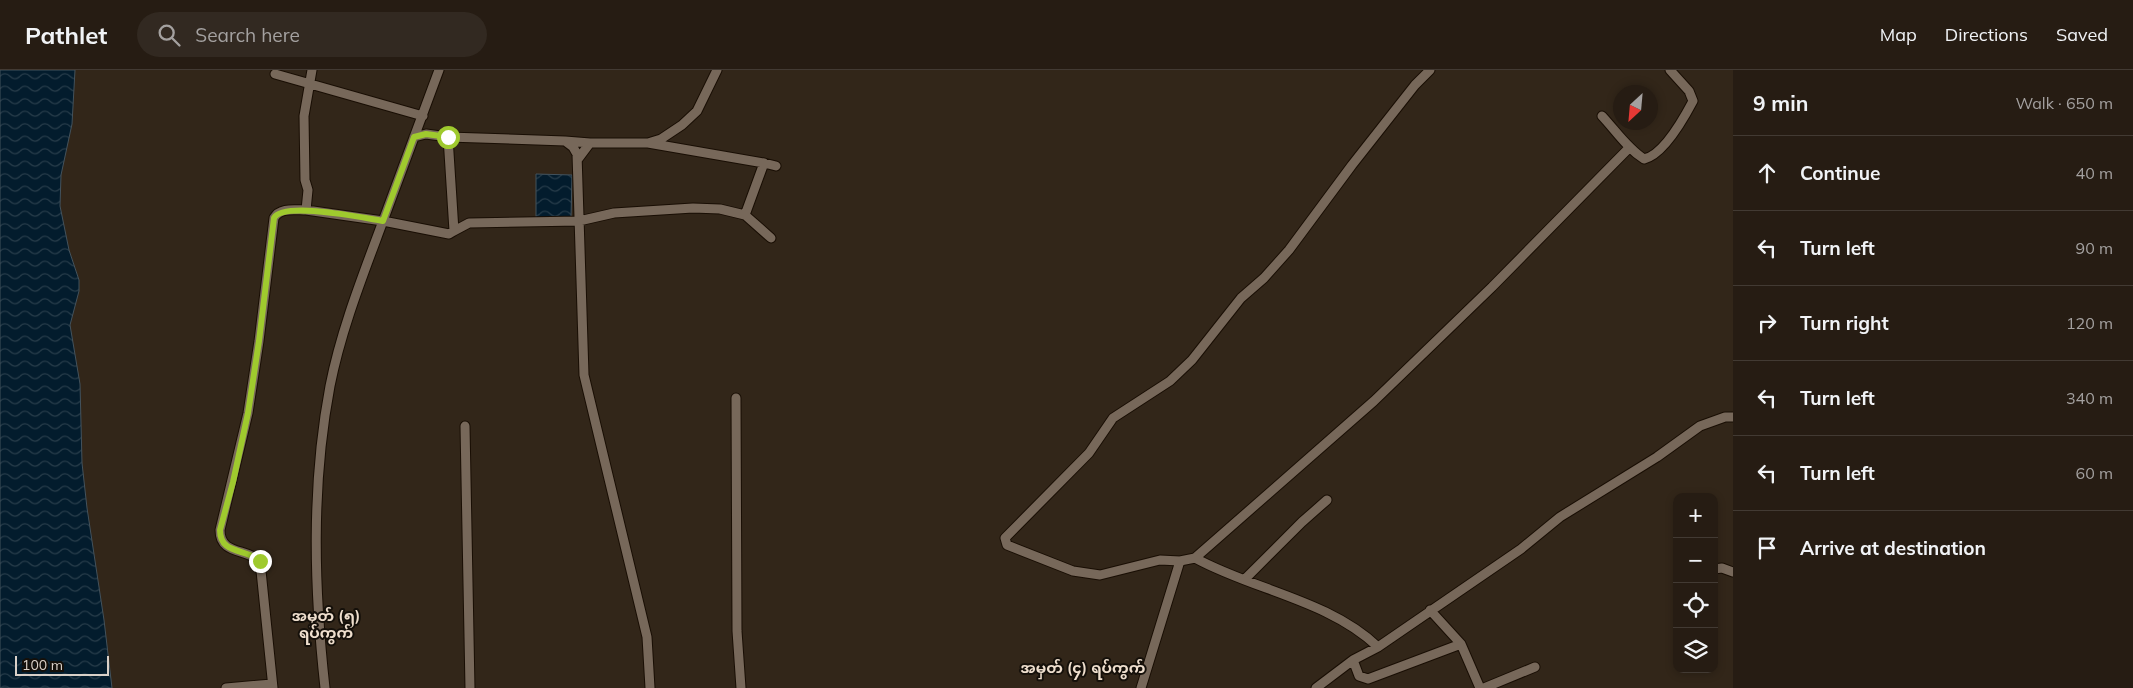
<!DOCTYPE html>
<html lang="en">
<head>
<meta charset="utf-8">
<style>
	body { margin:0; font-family:Mulish,"Noto Sans Myanmar",sans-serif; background:#322921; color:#f1f3f6 }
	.controls { position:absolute; right:15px; bottom:15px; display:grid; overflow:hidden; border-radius:10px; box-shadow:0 2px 8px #0003 }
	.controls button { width:45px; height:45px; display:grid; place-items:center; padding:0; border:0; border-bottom:1px solid #423a33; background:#261c13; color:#f1f3f6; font:25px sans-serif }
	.compass { position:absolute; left:1613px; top:15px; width:45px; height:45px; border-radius:50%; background:#261c13; box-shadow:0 2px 8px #0003; rotate:206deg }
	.scale { position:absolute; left:15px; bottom:12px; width:94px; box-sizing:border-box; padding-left:5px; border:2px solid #d9d0c8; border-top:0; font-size:14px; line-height:18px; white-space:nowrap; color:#d9d0c8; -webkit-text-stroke:4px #15100a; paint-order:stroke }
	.stop { position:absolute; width:15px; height:15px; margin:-11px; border:4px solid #9fca2e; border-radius:50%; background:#fff }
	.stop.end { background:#9fca2e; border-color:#fff; box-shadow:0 1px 5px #0008 }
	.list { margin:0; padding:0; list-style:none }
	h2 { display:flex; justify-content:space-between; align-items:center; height:65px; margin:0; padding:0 20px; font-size:21px }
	h2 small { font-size:16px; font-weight:400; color:#a4a1a0 }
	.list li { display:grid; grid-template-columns:32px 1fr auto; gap:15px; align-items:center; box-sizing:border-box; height:75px; padding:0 20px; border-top:1px solid #423a33 }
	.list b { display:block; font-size:19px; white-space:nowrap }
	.list em { font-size:16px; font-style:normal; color:#a4a1a0 }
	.icon { flex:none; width:28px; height:28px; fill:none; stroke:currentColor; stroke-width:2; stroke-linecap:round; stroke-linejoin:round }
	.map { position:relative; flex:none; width:1733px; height:618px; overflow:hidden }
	header { display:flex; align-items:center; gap:30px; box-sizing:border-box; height:70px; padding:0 25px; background:#261c13; border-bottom:1px solid #423a33 }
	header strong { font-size:24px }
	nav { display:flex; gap:28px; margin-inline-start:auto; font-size:18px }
	.search { width:350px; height:45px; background:#322921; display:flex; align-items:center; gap:12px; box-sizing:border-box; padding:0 18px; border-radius:28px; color:#a4a1a0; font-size:19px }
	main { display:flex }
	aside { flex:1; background:#261c13 }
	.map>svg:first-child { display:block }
	.water { fill:url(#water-waves); stroke:#43525c }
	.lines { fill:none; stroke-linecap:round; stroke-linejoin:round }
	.minor-casing { stroke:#190e04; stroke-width:11 }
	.minor { stroke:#77685a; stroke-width:9 }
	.route { stroke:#9fca2e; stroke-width:6 }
	.labels { text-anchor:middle; stroke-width:4; stroke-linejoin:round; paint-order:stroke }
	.quarter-label { font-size:15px; font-weight:bold; fill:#eedecd; stroke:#15100a }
</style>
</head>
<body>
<header>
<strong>Pathlet</strong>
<div class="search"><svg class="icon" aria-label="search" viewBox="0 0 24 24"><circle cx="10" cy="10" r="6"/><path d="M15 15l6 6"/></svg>Search here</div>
<nav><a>Map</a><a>Directions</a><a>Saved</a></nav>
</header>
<main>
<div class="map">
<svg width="1733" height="618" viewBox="0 0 1733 618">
	<defs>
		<pattern id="water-waves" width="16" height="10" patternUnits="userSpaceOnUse" patternTransform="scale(1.25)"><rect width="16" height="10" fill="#031c2d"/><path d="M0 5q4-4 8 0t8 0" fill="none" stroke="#273c4a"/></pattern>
	</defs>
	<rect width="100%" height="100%" fill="#322619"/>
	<path class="water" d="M0,0H75L72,54L61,105L60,136L69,180L79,210V221L70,255L80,314L82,393L87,438L104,550L112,618H0Z
		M536,104L572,105L571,148H536Z"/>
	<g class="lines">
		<defs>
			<path id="minor" d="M275,4L423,46
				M1602,46C1616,61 1627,78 1644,89C1663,85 1684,48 1693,31L1689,21L1670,0
				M414,67L426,64L448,67L565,71L573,77L577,84L584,305L647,567L650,618
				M565,71L590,73L578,89
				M590,73H648L661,69L682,55L697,41L717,0
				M648,73L764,93L745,145
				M764,93L776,96
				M306,140L383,151L439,0
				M454,161L469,153L579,151L614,143L693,138L720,139L745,145L771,168
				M736,328L737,561L741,618
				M465,356L470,618
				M1195,488C1253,520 1329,530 1378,577
				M1180,491L1195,488L1374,331L1492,217L1628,79
				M1714,499L1722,498L1733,502
				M1245,509L1302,452L1327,430
				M1430,540L1461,574L1480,618
				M1461,574L1368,609L1359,606L1353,590L1378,577L1521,479L1560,447L1657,387L1700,356L1725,347H1733
				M226,618L272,614
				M273,618L260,491C246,478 220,485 220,460L248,343L259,271L274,148C280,137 295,140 306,140L308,120L305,110L304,46L312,0
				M325,618C314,518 311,416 330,316C341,260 363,205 383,151L449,164L454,161L448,67
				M1141,618L1180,491L1160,490L1100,505L1073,501L1007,475L1005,468L1089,383L1113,348L1170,311L1192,290L1241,228L1264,208L1289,180L1352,95L1415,15L1430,0
				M1316,618L1353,590
				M1484,618L1535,597"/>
		</defs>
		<use href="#minor" class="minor-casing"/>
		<use href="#minor" class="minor"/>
	</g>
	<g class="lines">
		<path class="route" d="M260,491C246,478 220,485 220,460L233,412L248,343L259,271L274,148C284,131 364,148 383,151L414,67L426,64L448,67"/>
	</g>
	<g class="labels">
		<g class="quarter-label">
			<text x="326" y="551">အမှတ် (၅)<tspan x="326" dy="17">ရပ်ကွက်</tspan></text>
			<text x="1083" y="603">အမှတ် (၄) ရပ်ကွက်</text>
		</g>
	</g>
</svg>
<div class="controls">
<button>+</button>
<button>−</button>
<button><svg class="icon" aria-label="locate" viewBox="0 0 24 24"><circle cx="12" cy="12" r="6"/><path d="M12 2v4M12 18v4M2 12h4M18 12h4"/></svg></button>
<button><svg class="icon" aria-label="layers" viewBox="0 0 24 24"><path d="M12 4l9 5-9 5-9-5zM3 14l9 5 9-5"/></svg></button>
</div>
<svg class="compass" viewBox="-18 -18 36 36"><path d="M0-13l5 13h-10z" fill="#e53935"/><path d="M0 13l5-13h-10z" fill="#a4a1a0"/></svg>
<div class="scale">100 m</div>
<div class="stop" style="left:448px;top:67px"></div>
<div class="stop end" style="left:260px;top:491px"></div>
</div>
<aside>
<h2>9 min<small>Walk · 650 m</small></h2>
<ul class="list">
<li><svg class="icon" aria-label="ahead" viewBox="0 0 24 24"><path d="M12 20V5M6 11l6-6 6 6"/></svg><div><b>Continue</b></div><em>40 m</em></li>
<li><svg class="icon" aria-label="left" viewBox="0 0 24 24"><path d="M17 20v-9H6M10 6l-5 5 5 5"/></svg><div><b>Turn left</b></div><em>90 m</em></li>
<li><svg class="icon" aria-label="right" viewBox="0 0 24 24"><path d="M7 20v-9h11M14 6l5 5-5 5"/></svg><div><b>Turn right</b></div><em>120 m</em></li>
<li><svg class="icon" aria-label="left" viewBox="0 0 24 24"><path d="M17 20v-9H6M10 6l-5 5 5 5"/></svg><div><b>Turn left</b></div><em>340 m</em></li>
<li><svg class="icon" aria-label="left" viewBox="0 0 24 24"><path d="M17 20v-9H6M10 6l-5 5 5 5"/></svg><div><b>Turn left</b></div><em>60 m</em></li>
<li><svg class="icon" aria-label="arrive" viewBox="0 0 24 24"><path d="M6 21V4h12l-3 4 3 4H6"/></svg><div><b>Arrive at destination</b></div></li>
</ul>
</aside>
</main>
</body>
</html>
